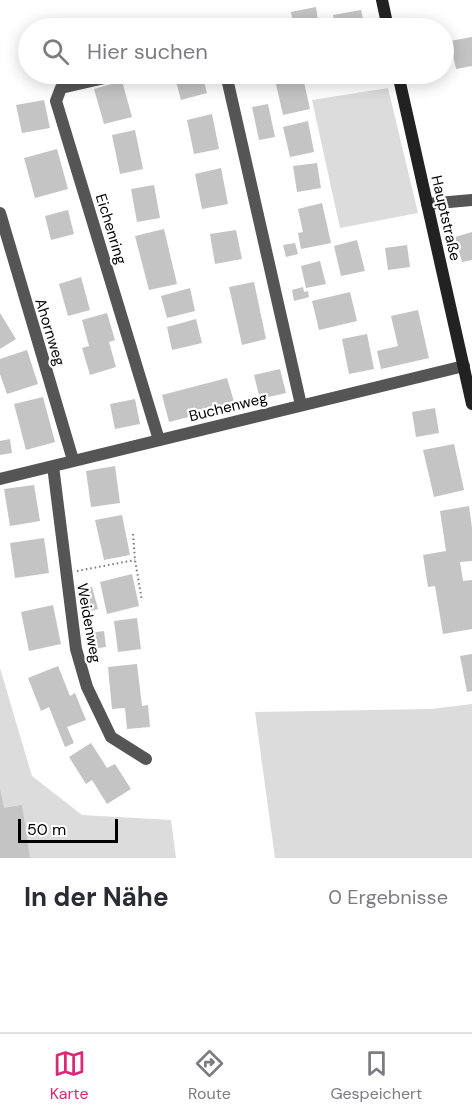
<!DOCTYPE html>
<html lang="de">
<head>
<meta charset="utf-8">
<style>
	body { margin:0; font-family:"DM Sans",sans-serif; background:#f2f2f3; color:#2b2b33 }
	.scale { position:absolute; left:18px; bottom:15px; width:100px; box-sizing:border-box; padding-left:6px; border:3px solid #000; border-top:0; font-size:16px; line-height:21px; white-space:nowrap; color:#000; -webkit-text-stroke:4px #fff; paint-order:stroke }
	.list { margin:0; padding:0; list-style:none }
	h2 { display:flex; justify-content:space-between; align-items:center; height:78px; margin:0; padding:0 24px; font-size:26px }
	h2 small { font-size:20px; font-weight:400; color:#7c7c81 }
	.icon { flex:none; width:33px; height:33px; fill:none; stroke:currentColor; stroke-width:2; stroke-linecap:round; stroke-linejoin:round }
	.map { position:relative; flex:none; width:472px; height:858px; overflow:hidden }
	.search { position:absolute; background:#fff; box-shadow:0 3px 15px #0003; left:18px; right:18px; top:18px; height:66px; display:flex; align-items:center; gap:15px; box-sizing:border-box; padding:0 21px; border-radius:33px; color:#7c7c81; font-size:22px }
	.sheet { height:174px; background:#fff }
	nav { display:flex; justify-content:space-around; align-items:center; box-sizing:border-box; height:84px; border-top:2px solid #e1e1e2; background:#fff; font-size:16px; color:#7c7c81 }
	nav a { display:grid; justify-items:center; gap:3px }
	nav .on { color:#db2777 }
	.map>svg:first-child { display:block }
	.green { fill:#dcdcdc }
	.building { fill:#c4c4c4 }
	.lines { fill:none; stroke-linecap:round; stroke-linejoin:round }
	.path { stroke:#777; stroke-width:2; stroke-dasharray:1.5 3; stroke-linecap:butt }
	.street { stroke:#555; stroke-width:12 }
	.secondary { stroke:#222; stroke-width:12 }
	.labels { text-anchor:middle; stroke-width:4.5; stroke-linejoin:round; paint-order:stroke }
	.street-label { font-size:15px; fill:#000; stroke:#fff }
</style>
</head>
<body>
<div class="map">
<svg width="472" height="858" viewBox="0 0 472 858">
	<rect width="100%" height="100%" fill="#fff"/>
	<path class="green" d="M388,88L418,213L340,228L312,100Z
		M0,668L32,776L82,815L171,820L176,858H0Z
		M472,704V858H275L255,712L431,709Z"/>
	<path class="building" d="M316,7L318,21L293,25L291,12Z
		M361,10L365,28H335L333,15Z
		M415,20L417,28H403L402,22Z
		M472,37V66L456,69L450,41Z
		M174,74H202L207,93L181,100Z
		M344,74H362V75L345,78Z
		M303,78L310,109L283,115L276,84Z
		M122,81L132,117L104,124L94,89Z
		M44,100L50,128L22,133L16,105Z
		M268,104L275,137L259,140L252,107Z
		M212,114L219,149L194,154L187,120Z
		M308,121L314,152L290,157L283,127Z
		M135,130L143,169L120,174L112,135Z
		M57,149L68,189L35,198L24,158Z
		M317,163L321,188L297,192L293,166Z
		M221,168L228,204L202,209L195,174Z
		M154,185L160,218L137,222L131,189Z
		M322,203L331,243L301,249L298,233L303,232L298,209Z
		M68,210L74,234L51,240L45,216Z
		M164,229L177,284L149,290L135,236Z
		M236,230L242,259L215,264L210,234Z
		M472,232V260L462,262L455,237Z
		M357,240L365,271L341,276L334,246Z
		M295,243L298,254L286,257L283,245Z
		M407,245L410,267L388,270L385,248Z
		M320,261L326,284L306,288L301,266Z
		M81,277L90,310L68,316L59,284Z
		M254,282L266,339L242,345L229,287Z
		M303,287L304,292L308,291L309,297L294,301L292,290Z
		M190,288L195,311L167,318L161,296Z
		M350,292L357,321L319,330L312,301Z
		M418,310L429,358L381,369L377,351L398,346L391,316Z
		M0,313L16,339L0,349Z
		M107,313L115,340L109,342L116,367L90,375L82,348L89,346L82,320Z
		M196,319L202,343L172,350L167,327Z
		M367,334L374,369L349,374L342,339Z
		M27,350L38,384L7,394L0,374V359Z
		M280,369L286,393L260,399L254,375Z
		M227,378L235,405L169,422L162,395Z
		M43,397L55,442L26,450L14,404Z
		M135,399L140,424L115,429L110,404Z
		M435,408L439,433L416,437L412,412Z
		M10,439L12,453L0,455V441Z
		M454,444L464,490L434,497L423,450Z
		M115,466L120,503L91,507L86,471Z
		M34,485L40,521L10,526L4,489Z
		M469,506L472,528V561L460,562L463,581L472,580V629L443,634L435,586L428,587L423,555L446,551L440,511Z
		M122,515L130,555L104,560L95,520Z
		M44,538L49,573L15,578L10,543Z
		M132,574L139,606L107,614L100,582Z
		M92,587L98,609L84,613L78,590Z
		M53,605L61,644L29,651L21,612Z
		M137,618L141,649L118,652L114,621Z
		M104,631L106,647L91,649L89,633Z
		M472,654V691L467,692L460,656Z
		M137,664L142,706L148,705L150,727L127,729L125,708L112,709L108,667Z
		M58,666L70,696L75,693L86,720L67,727L74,743L65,747L49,707L41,711L28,678Z
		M91,743L107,768L115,764L131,789L107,804L92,780L86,784L69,757Z
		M0,789L4,808L22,805L30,858H0Z"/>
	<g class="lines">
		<path class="path" d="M133,534L135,560L142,601
			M77,571L135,560"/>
		<path class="street" d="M122,74L61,88L56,101L159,440
			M226,74L301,405
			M427,204L472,200
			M0,213L73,460
			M53,466L76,649L87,687L111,737L146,759
			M0,479L464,366"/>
		<path class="secondary" d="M382,0L388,28
			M398,74L472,404"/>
	</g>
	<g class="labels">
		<g class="street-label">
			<text transform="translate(446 218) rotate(77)" y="5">Hauptstraße</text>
			<text transform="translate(111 229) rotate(73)" y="5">Eichenring</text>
			<text transform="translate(50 332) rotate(73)" y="5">Ahornweg</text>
			<text transform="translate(228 407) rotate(-14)" y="5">Buchenweg</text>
			<text transform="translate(89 623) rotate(80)" y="5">Weidenweg</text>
		</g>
	</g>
</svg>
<div class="scale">50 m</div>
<div class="search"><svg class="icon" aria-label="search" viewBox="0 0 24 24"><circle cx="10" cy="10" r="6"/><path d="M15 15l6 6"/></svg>Hier suchen</div>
</div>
<section class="sheet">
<h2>In der Nähe<small>0 Ergebnisse</small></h2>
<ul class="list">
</ul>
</section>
<nav>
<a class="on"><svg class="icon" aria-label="map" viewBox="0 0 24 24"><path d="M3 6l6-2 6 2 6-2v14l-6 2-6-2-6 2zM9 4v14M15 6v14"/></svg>Karte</a>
<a><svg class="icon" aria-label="directions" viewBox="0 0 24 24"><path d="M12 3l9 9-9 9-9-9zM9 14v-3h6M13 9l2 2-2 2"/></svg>Route</a>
<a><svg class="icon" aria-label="saved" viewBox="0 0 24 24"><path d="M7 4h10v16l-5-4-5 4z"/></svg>Gespeichert</a>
</nav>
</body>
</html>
